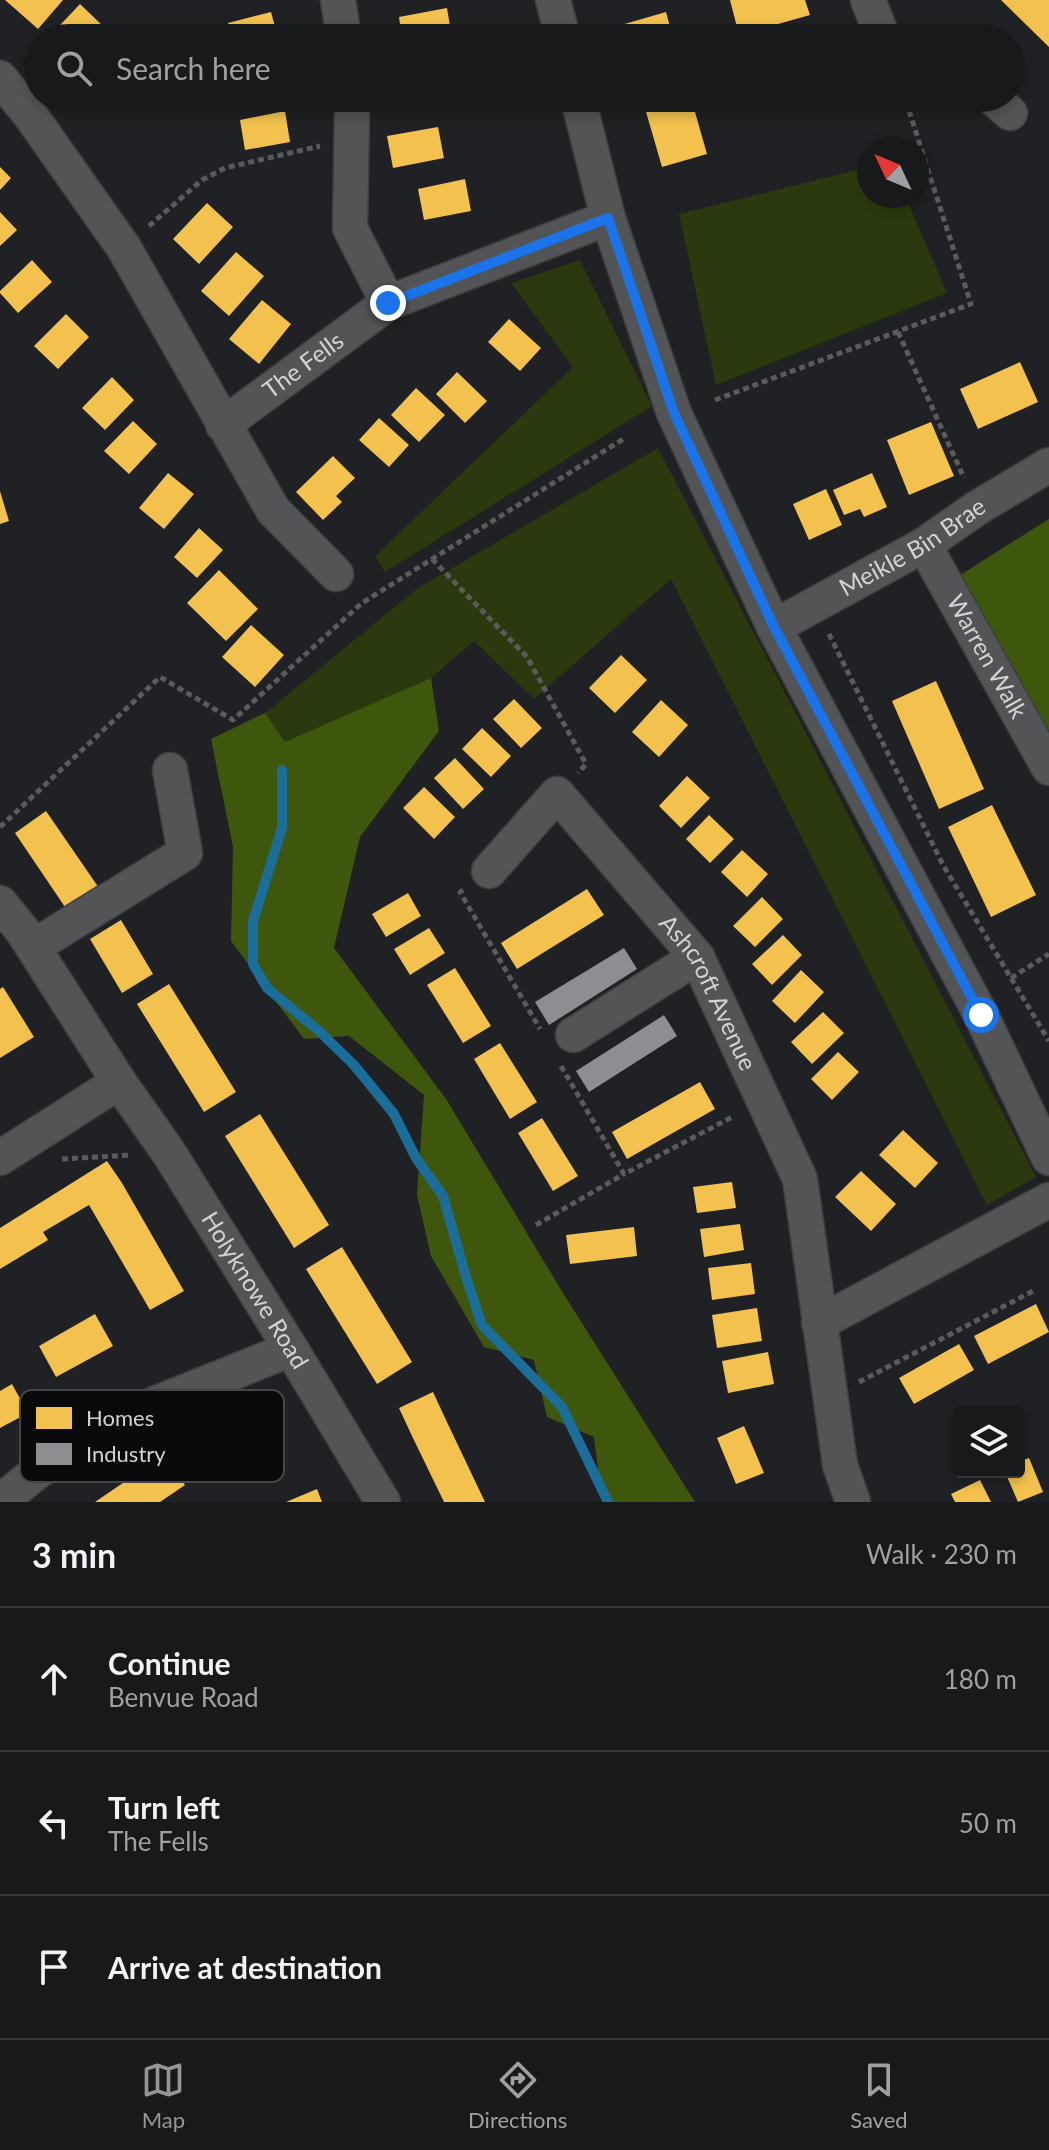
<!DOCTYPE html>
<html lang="en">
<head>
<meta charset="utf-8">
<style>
	body { margin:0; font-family:Lato,sans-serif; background:#202224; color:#f1f3f6 }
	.controls { position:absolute; right:24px; bottom:24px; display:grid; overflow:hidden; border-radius:8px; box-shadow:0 4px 12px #0003 }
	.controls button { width:72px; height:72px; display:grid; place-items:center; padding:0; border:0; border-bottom:2px solid #36383a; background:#17191b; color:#f1f3f6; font:40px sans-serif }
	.compass { position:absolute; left:857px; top:136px; width:72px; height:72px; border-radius:50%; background:#17191b; box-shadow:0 4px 12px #0003; rotate:314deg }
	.stop { position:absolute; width:24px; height:24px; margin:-18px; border:6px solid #1a73e8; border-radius:50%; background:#fff }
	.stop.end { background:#1a73e8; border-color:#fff; box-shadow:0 2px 8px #0008 }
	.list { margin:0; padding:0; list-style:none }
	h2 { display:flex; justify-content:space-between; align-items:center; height:104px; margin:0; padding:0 32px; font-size:34px }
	h2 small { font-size:26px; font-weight:400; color:#9ea0a3 }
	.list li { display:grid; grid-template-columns:52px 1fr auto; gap:24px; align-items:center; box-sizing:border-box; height:144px; padding:0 32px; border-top:2px solid #36383a }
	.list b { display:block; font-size:30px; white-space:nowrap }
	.list p { margin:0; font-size:26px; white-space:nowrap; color:#9ea0a3 }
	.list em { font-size:26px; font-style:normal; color:#9ea0a3 }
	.icon { flex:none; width:44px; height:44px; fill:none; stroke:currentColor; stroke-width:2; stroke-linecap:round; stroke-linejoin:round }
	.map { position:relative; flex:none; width:1049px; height:1502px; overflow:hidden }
	.search { position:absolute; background:#17191b; box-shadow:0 4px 12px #0003; left:24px; right:24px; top:24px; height:88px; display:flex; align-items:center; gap:20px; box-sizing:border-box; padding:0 28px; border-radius:44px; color:#9ea0a3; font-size:30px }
	.sheet { height:536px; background:#17191b }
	nav { display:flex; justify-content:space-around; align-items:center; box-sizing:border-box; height:112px; border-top:2px solid #36383a; background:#17191b; font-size:22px; color:#9ea0a3 }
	nav a { display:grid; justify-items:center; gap:4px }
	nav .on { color:#939598 }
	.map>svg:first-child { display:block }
	.green { fill:#2a3a0e }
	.forest { fill:#3f570c }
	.homes { fill:#f2c14e }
	.industry { fill:#8d8d92 }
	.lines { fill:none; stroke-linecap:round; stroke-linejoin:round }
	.stream { stroke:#1b6d9a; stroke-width:10 }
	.minor-casing { stroke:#3d3e41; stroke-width:37 }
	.path { stroke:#5a5b5d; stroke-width:5; stroke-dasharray:6 4; stroke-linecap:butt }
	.minor { stroke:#535456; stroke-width:34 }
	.route { stroke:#1a73e8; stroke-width:10 }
	.labels { text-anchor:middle; stroke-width:8; stroke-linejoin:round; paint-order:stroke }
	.street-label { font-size:24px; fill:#d2d3d7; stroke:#090a0c }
	.key { fill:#090a0c; stroke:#454649; stroke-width:2 }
	.key-label { font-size:22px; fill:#d2d3d7 }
</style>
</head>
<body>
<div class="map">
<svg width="1049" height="1502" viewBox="0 0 1049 1502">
	<rect width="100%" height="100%" fill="#1f2124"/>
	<path class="green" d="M869,167V196H905L947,293L716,385L679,214Z
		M580,260L652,406L385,572L375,556L573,367L511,283Z
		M658,448L1036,1177L987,1205L671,579L534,699L474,641L431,678L285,743L265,713L418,588Z"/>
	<path class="forest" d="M1049,519V768L946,584Z
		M431,678L439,731L360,837L334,948L446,1099L563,1293L695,1502H602L594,1437L547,1417L534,1360L484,1347L431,1256L417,1195L424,1095L349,1036L304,1039L231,941L233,847L211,739L265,713L285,742Z"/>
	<path class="homes" d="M5,0H63L38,29Z
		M730,0H805L810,15L739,35Z
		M1001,0H1049V47Z
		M80,4L106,29L98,38H48Z
		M447,8L452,38H402L399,17Z
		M271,12L278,38H232L228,23Z
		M666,12L673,38H625L621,25Z
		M642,98H691L707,154L662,167Z
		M285,111L290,142L245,150L240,120Z
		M438,127L444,158L393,168L387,136Z
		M0,167L11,178L0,190Z
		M465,179L471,211L424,220L418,189Z
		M207,203L233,227L199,264L173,239Z
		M0,212L17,230L0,246Z
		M236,252L264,276L229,316L201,291Z
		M32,260L52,282L18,313L0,293V291Z
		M262,300L291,324L259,364L229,339Z
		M66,314L89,337L58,369L34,346Z
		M509,319L541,348L520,371L488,342Z
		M1020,362L1038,402L978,429L960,389Z
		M457,372L487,401L465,423L436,394Z
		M112,377L134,400L105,430L82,408Z
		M416,388L445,415L419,442L391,415Z
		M379,418L409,445L389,467L359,440Z
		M133,421L157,444L129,474L104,451Z
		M931,422L954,476L909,495L887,440Z
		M333,456L355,478L336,496L342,502L323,520L296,492Z
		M168,473L194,494L164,529L139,508Z
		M872,473L887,507L864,517L860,509L844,515L833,490Z
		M826,489L842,525L809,540L793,504Z
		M0,491L9,521L0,524Z
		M199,528L223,550L197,578L174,557Z
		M219,570L258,609L226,641L187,603Z
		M251,625L284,655L255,687L222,657Z
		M621,655L647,680L615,713L589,688Z
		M936,681L984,789L939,809L892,701Z
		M514,699L542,728L521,748L493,719Z
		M661,700L688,725L659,757L632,732Z
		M482,728L511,756L491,777L462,749Z
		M455,758L484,789L463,809L434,778Z
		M687,776L710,798L681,828L659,806Z
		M424,787L455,817L434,839L403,808Z
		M992,805L1036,895L991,917L948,827Z
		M46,811L99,888L67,910L15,833Z
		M709,815L734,839L710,863L686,839Z
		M742,850L768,874L747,897L721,872Z
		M587,889L604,915L517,969L501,943Z
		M408,893L421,916L386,937L372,914Z
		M762,897L783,919L755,947L733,926Z
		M121,920L153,974L122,993L90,939Z
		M429,928L445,953L410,975L394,949Z
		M783,935L802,955L772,985L752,964Z
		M455,968L491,1026L463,1043L427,985Z
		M801,970L824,992L795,1023L772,1001Z
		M169,984L236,1092L204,1112L137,1004Z
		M3,987L34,1037L0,1058V989Z
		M823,1012L844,1033L812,1064L791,1042Z
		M500,1043L537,1102L510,1119L474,1059Z
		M838,1052L859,1072L832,1100L811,1079Z
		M700,1082L715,1109L627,1159L612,1132Z
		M260,1114L329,1225L294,1248L225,1136Z
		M542,1118L578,1176L553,1191L518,1133Z
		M903,1130L938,1163L915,1188L879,1155Z
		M107,1161L122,1183L184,1291L150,1310L89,1205L43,1232L48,1240L0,1269V1228Z
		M861,1171L896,1204L871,1231L835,1197Z
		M732,1182L736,1208L697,1213L693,1187Z
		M740,1224L744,1250L704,1257L700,1229Z
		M634,1227L637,1256L570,1264L566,1235Z
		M342,1247L412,1362L377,1384L306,1269Z
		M751,1263L755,1294L712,1300L708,1268Z
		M1036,1304L1049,1332L988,1364L974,1336Z
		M757,1308L762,1341L717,1348L712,1315Z
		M95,1314L113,1346L56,1377L39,1346Z
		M959,1344L974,1370L914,1404L899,1378Z
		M768,1352L774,1384L728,1393L722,1361Z
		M12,1384L28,1413L0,1428V1391Z
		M433,1392L446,1420L485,1502H444L412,1436L399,1408Z
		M744,1426L764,1473L736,1484L717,1438Z
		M164,1455L185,1485L160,1502H95Z
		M1029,1458L1043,1492L1018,1502L1005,1472H1019V1462Z
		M980,1480L991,1502H955L951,1494Z
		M317,1489L322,1502H286Z"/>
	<path class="industry" d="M624,948L637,969L549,1025L535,1002Z
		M664,1015L677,1036L589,1092L576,1071Z"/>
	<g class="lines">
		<path class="stream" d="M282,770V828L253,921V964L267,988L319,1031L354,1065L394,1114L416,1158L443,1196L466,1277L482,1325L562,1407L608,1502"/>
		<defs>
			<g id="minor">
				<path d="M338,0L344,38"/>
				<path d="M553,0L563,38"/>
				<path d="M868,0L883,38"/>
				<path d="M0,78L31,116L124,248L273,510L336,574"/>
				<path d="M351,98L352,114L350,228L388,303"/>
				<path d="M578,98L608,218L674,413L774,627L981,1015L1049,1158"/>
				<path d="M993,98L1010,113"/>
				<path id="s1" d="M223,425L388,303L608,218"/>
				<path id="s2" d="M924,545L1049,768"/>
				<path id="s3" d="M774,627L924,545L977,508L1049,465"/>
				<path id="s4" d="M489,871L557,794L697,957L800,1179L840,1465L853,1502"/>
				<path id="s5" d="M0,903L22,930L119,1082L169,1153L291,1349L383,1502"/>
				<path d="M33,947L185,853L170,770"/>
				<path d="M573,1035L697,957"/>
				<path d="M0,1158L119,1082"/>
				<path d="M819,1323L1049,1200"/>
				<path d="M0,1502L34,1474L96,1432L157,1403L291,1349"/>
			</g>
		</defs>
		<use href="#minor" class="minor-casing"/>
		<path class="path" d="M149,226L202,180L225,168L320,146
			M898,332L964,478
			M715,400L971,304L905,98
			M432,559L527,657L586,764L578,773
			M829,634L943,865L1049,1041
			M0,827L160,677L233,720L362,603L625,438
			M463,890L460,892L540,1029
			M1011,978L1049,954
			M561,1066L624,1174L734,1116
			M62,1159L132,1155
			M536,1225L624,1174
			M859,1382L1035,1290"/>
		<use href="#minor" class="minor"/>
	</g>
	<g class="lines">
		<path class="route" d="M388,303L608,218L674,413L774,627L981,1015"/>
	</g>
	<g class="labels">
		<g class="street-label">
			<text dy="8" stroke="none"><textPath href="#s1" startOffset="100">The Fells</textPath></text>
			<text dy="8" stroke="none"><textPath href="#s3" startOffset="160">Meikle Bin Brae</textPath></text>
			<text dy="8" stroke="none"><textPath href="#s2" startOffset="128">Warren Walk</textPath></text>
			<text dy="8" stroke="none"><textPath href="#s4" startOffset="354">Ashcroft Avenue</textPath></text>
			<text dy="8" stroke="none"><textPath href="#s5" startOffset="464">Holyknowe Road</textPath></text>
		</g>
	</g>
	<rect x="20" y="1390" width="264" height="92" rx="12" class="key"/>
	<rect x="36" y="1407" width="36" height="22" fill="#f2c14e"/>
	<rect x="36" y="1443" width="36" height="22" fill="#8d8d92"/>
	<g class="key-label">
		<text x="86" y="1426">Homes</text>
		<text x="86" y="1462">Industry</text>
	</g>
</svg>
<div class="controls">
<button><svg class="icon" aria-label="layers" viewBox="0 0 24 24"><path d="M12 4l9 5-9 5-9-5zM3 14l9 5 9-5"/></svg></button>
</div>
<svg class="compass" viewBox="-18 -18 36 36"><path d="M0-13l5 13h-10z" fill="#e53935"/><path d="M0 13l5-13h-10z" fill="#9ea0a3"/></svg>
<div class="stop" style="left:981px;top:1015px"></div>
<div class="stop end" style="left:388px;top:303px"></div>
<div class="search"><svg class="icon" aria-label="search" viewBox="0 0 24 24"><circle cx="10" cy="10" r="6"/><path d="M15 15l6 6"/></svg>Search here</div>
</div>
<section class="sheet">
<h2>3 min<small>Walk · 230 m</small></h2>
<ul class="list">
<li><svg class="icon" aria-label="ahead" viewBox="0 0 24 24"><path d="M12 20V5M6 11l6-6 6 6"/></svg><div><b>Continue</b><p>Benvue Road</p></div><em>180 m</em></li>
<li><svg class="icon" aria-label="left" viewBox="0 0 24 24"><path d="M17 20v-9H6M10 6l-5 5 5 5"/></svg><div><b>Turn left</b><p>The Fells</p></div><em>50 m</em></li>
<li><svg class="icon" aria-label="arrive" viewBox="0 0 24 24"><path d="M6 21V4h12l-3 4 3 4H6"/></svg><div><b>Arrive at destination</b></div></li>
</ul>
</section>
<nav>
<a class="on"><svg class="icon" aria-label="map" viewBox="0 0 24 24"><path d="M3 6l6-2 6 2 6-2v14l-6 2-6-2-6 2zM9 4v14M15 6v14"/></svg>Map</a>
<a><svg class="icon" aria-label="directions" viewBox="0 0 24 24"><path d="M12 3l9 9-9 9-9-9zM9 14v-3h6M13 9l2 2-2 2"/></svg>Directions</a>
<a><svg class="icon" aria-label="saved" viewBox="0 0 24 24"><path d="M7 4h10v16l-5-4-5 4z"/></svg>Saved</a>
</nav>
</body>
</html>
